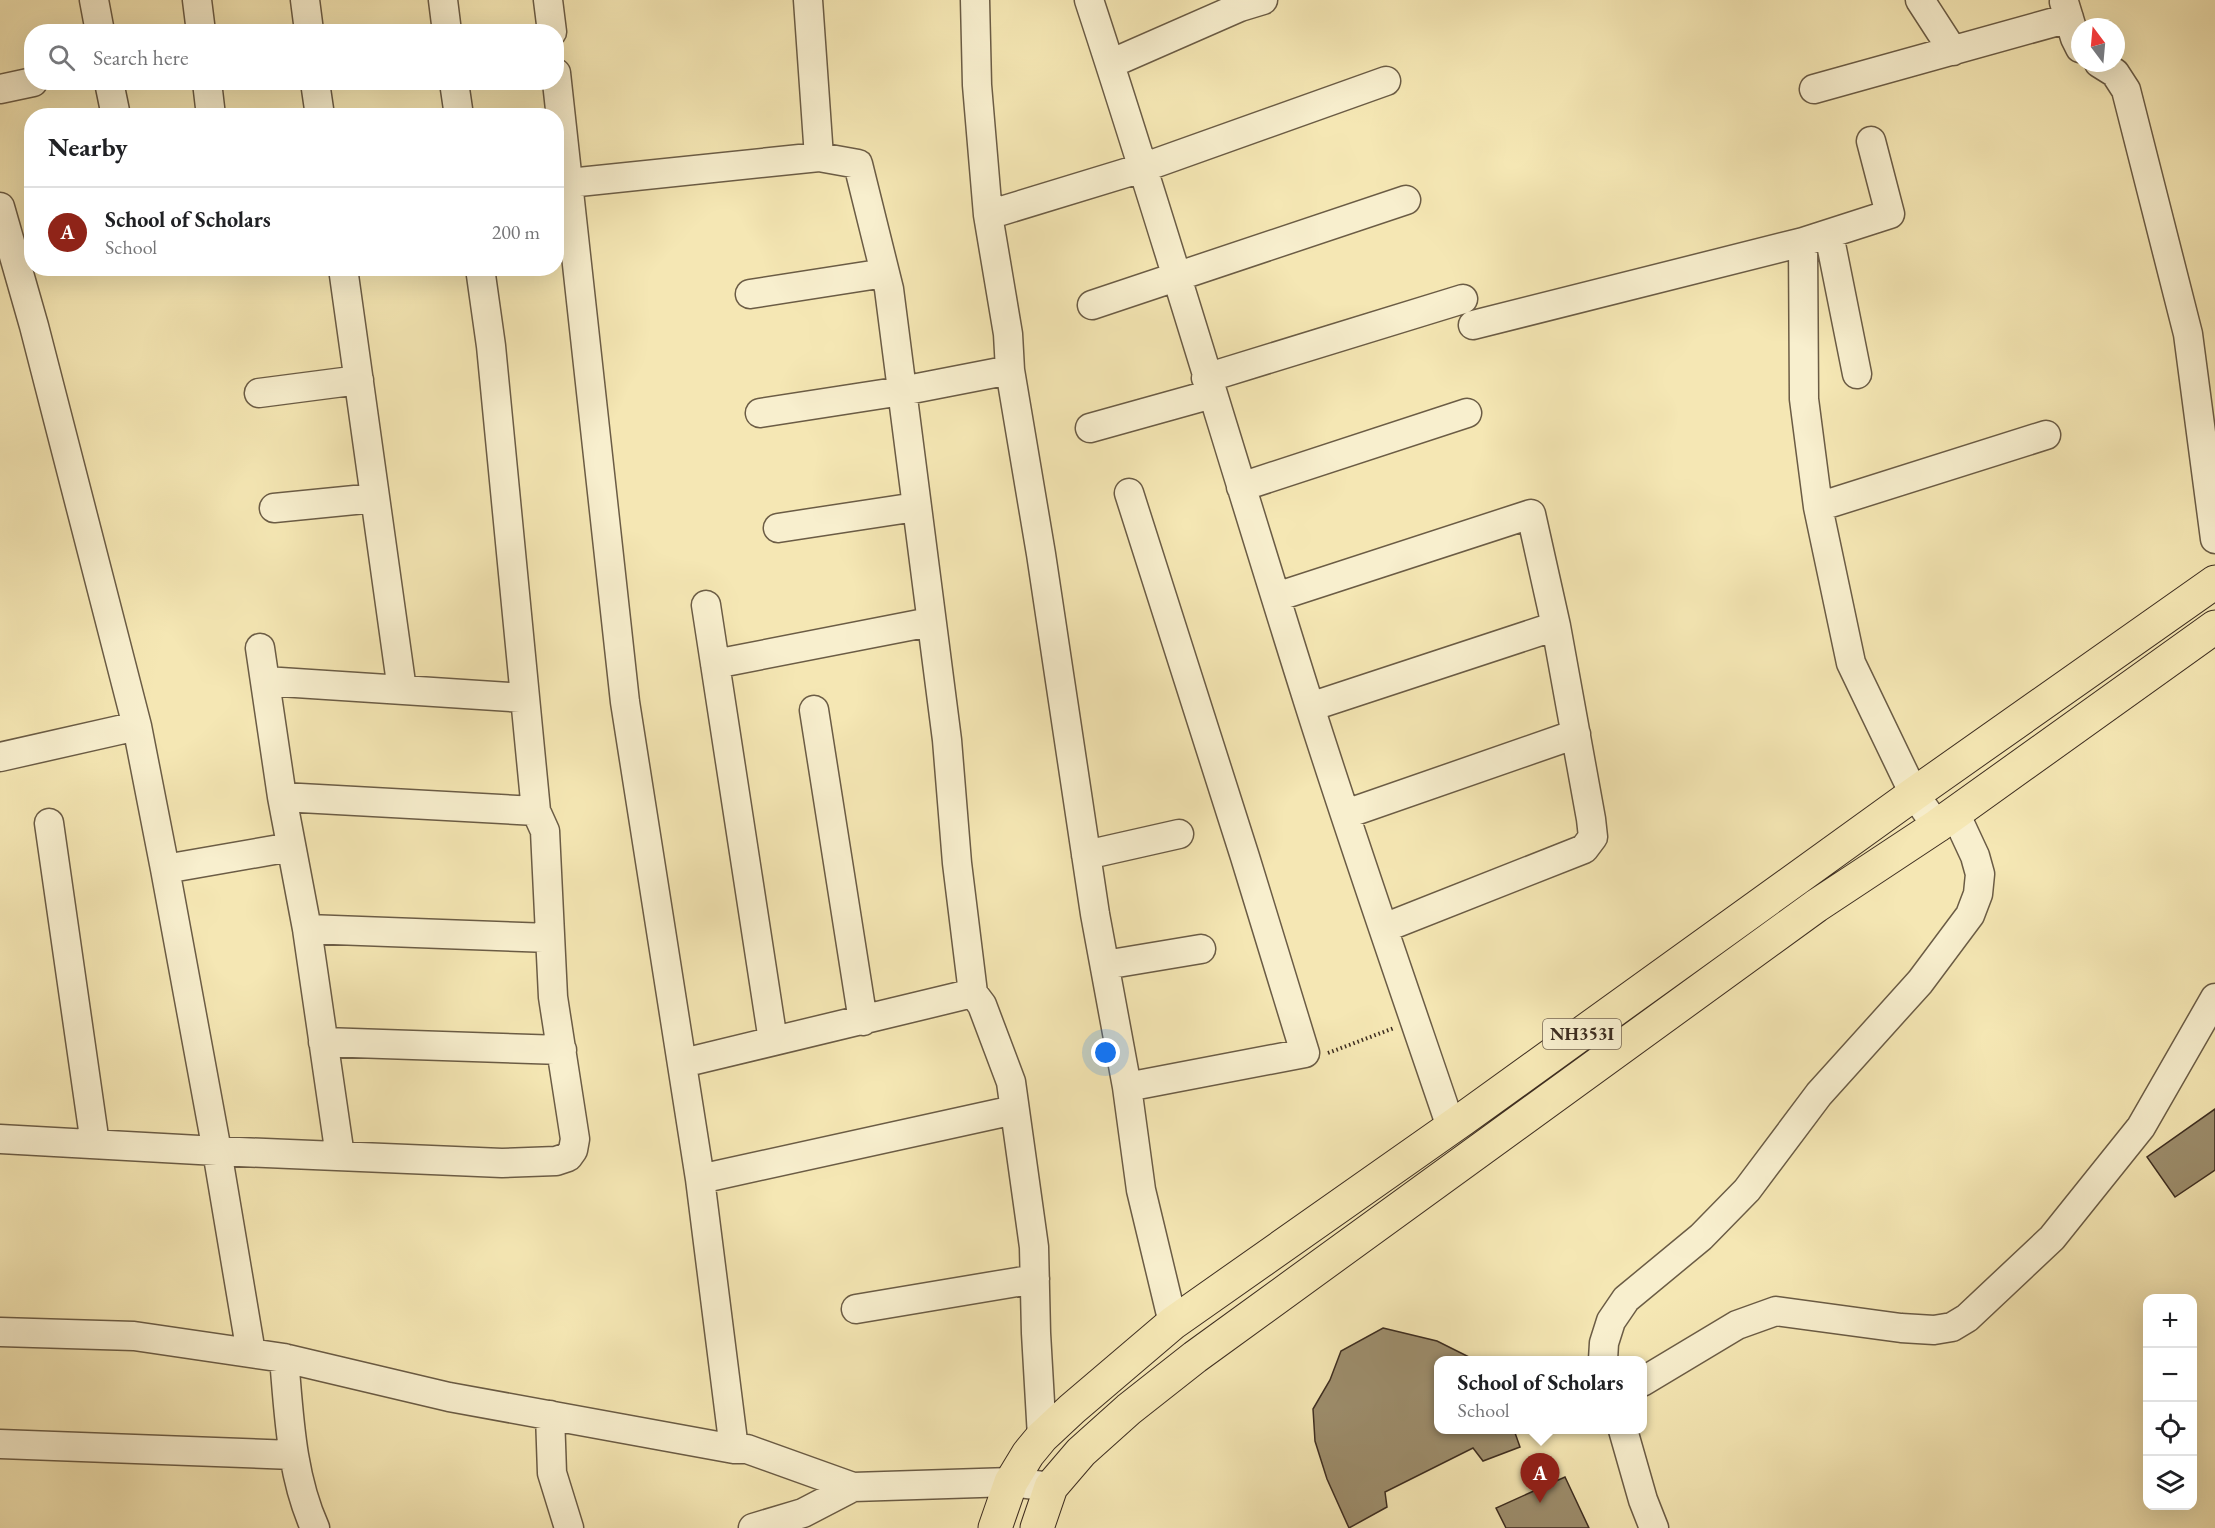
<!DOCTYPE html>
<html lang="en">
<head>
<meta charset="utf-8">
<style>
	body { margin:0; font-family:"EB Garamond",serif; background:#f2f2f2; color:#202124 }
	.controls { position:absolute; right:18px; bottom:18px; display:grid; overflow:hidden; border-radius:12px; box-shadow:0 6px 24px #0002 }
	.controls button { width:54px; height:54px; display:grid; place-items:center; padding:0; border:0; border-bottom:2px solid #e0e0e0; background:#fff; color:#202124; font:30px sans-serif }
	.compass { position:absolute; left:2071px; top:18px; width:54px; height:54px; border-radius:50%; background:#fff; box-shadow:0 6px 24px #0002; rotate:344deg }
	.you { position:absolute; left:1106px; top:1053px; width:21px; height:21px; margin:-15px; border:4px solid #fff; border-radius:50%; background:#1a73e8; box-shadow:0 0 0 9px #1a73e833 }
	.badge { display:grid; place-items:center; width:39px; height:39px; border-radius:50%; background:#8f2418; color:#fff; font-size:20px; font-weight:700 }
	.pin { position:absolute; translate:-50% -50px; filter:drop-shadow(0 2px 3px #0008) }
	.pin::after { content:''; position:absolute; top:32px; width:21px; height:18px; background:inherit; clip-path:polygon(0 0,100% 0,50% 100%) }
	.popup { position:absolute; left:1434px; top:1356px; width:213px; height:78px; box-sizing:border-box; display:grid; place-content:center; border-radius:12px; background:#fff; filter:drop-shadow(0 2px 4px #0005); font-size:20px; white-space:nowrap; color:#757577 }
	.popup b { font-size:22px; color:#202124 }
	.popup::after { content:''; position:absolute; left:50%; top:100%; margin-left:-12px; border:12px solid transparent; border-top-color:#fff }
	.list { margin:0; padding:0; list-style:none }
	h2 { display:flex; justify-content:space-between; align-items:center; height:78px; margin:0; padding:0 24px; font-size:26px }
	h2 small { font-size:20px; font-weight:400; color:#757577 }
	.list li { display:grid; grid-template-columns:39px 1fr auto; gap:18px; align-items:center; box-sizing:border-box; height:90px; padding:0 24px; border-top:2px solid #e0e0e0 }
	.list b { display:block; font-size:22px; white-space:nowrap }
	.list p { margin:0; font-size:20px; white-space:nowrap; color:#757577 }
	.list em { font-size:20px; font-style:normal; color:#757577 }
	.icon { flex:none; width:33px; height:33px; fill:none; stroke:currentColor; stroke-width:2; stroke-linecap:round; stroke-linejoin:round }
	.map { position:relative; flex:none; width:2215px; height:1528px; overflow:hidden }
	.search { position:absolute; background:#fff; box-shadow:0 6px 24px #0002; left:24px; top:24px; width:540px; height:66px; display:flex; align-items:center; gap:15px; box-sizing:border-box; padding:0 21px; border-radius:24px; color:#757577; font-size:22px }
	.panel { position:absolute; background:#fff; box-shadow:0 6px 24px #0002; left:24px; top:108px; width:540px; height:168px; border-radius:24px }
	.map>svg:first-child { display:block }
	.building { fill:#9d8e6d; stroke:#3d2d20; stroke-width:1.5 }
	.lines { fill:none; stroke-linecap:round; stroke-linejoin:round }
	.minor-casing { stroke:#6b5c45; stroke-width:31 }
	.highway-casing { stroke:#3d2d20; stroke-width:35 }
	.path { stroke:#3d2d20; stroke-width:4; stroke-dasharray:1.5 3; stroke-linecap:butt }
	.minor { stroke:#f8efce; stroke-width:28 }
	.highway { stroke:#f5e7b4; stroke-width:33 }
	.labels { text-anchor:middle; stroke-width:5; stroke-linejoin:round; paint-order:stroke }
	.shield { fill:#f8efce; stroke:#756754; stroke-width:1.5 }
	.shield-label { font-size:18px; font-weight:bold; fill:#3d2d20 }
</style>
</head>
<body>
<div class="map">
<svg width="2215" height="1528" viewBox="0 0 2215 1528">
	<rect width="100%" height="100%" fill="#f5e7b4"/>
	<filter id="stains"><feTurbulence type="fractalNoise" baseFrequency=".00333" numOctaves="4"/><feColorMatrix values="0 0 0 0 .2 0 0 0 0 .09 0 0 0 0 .02 0 0 0 .5 -.17"/></filter>
	<radialGradient id="worn" r=".72"><stop offset=".6" stop-color="#630" stop-opacity="0"/><stop offset="1" stop-color="#630" stop-opacity=".3"/></radialGradient>
	<path class="building" d="M2215,1109V1170L2175,1197L2147,1157Z
		M1383,1328L1437,1341L1475,1360H1438V1430H1514L1520,1447L1483,1461L1473,1448L1385,1492L1387,1507L1349,1528L1327,1479L1315,1441L1313,1409L1330,1380L1341,1351Z
		M1565,1477L1589,1528H1506L1496,1508Z"/>
	<g class="lines">
		<defs>
			<path id="minor" d="M94,0L100,32
				M197,0L201,32
				M305,0L309,31
				M443,0L447,32
				M548,0L552,32
				M808,0L819,157L858,164L889,289L947,740L957,863L973,993
				M975,0L977,85L988,215L1008,334L1010,370L1041,554L1095,914L1127,1087L1141,1190L1173,1323
				M1089,0C1166,234 1235,470 1309,704C1354,846 1403,986 1451,1127
				M1920,0L1953,51
				M2064,2L2075,38L2080,48
				M2099,63L2115,73L2126,90L2188,334L2215,539
				M1110,64L1240,7L1263,0
				M556,73L625,702L700,1179L734,1449
				M109,82L116,116
				M207,82L211,116
				M315,82L320,116
				M454,82L459,116
				M0,89L33,82
				M1814,89L2069,18
				M569,183L819,157
				M0,207L34,326L137,726L165,869L217,1151L251,1353
				M988,215L1142,168L1386,81
				M1829,234L1857,374
				M1803,242L1890,214L1871,141
				M343,268L402,690
				M750,294L885,273
				M1092,305L1406,200
				M1473,325L1803,242L1804,399L1818,507
				M1206,378L1463,299
				M259,393L359,380
				M760,413L902,391L1010,370
				M1090,428L1212,394
				M1241,487L1467,413
				M274,508L375,498
				M778,528L916,507
				M1276,597L1531,514L1556,626L1591,819L1593,837L1584,849L1384,928
				M706,605L773,1041
				M260,648L282,797L536,811L491,346L480,268
				M715,664L930,622
				M265,681L524,698
				M1310,707L1556,626
				M814,710L863,1021
				M0,757L137,726
				M282,797L307,929L340,1156
				M1346,814L1576,734
				M49,823L95,1144
				M1937,826L1914,794L1851,663L1818,507L2046,435
				M1086,855L1179,834
				M165,869L291,847
				M307,929L550,938
				M1105,965L1201,949
				M323,1042L562,1050
				M683,1063L973,993L982,1005L1011,1082L1034,1247L1036,1333L1042,1437
				M1127,1087L1305,1053L1245,857L1129,493
				M0,1139L217,1151L502,1163L556,1161L568,1157L573,1150L575,1139L553,997L545,831L536,811
				M700,1179L1014,1110
				M856,1309L1035,1279
				M0,1332L134,1336L284,1358L449,1397L734,1449H747L853,1487L1011,1482L1051,1487
				M284,1358C289,1415 291,1475 315,1528
				M1603,1360L1604,1343L1611,1321L1626,1299L1701,1237L1747,1190L1819,1094L1920,982L1970,915L1978,894L1980,874L1975,856L1955,813
				M1642,1382L1737,1325L1776,1311L1901,1328L1934,1330L1952,1327L1967,1318L2052,1238L2141,1127L2215,998
				M550,1415L552,1473L569,1528
				M1623,1430L1643,1500L1654,1528
				M0,1444L293,1455
				M753,1528L803,1513L853,1487"/>
			<path id="highway" d="M995,1528L1011,1482L1028,1454L1042,1437L1072,1409L1173,1323L1463,1119L1914,794L2215,582
				M1037,1528L1051,1487L1081,1452L1129,1409L1195,1357L1816,906L1937,826L2215,627"/>
		</defs>
		<use href="#minor" class="minor-casing"/>
		<use href="#highway" class="highway-casing"/>
		<path class="path" d="M1328,1053L1394,1028"/>
		<use href="#minor" class="minor"/>
		<use href="#highway" class="highway"/>
	</g>
	<g class="labels">
		<rect class="shield" x="1543" y="1019" width="78" height="30" rx="4.5"/>
		<g class="shield-label">
			<text x="1582" y="1040">NH353I</text>
		</g>
	</g>
	<rect width="100%" height="100%" filter="url(#stains)"/>
	<rect width="100%" height="100%" fill="url(#worn)"/>
</svg>
<div class="controls">
<button>+</button>
<button>−</button>
<button><svg class="icon" aria-label="locate" viewBox="0 0 24 24"><circle cx="12" cy="12" r="6"/><path d="M12 2v4M12 18v4M2 12h4M18 12h4"/></svg></button>
<button><svg class="icon" aria-label="layers" viewBox="0 0 24 24"><path d="M12 4l9 5-9 5-9-5zM3 14l9 5 9-5"/></svg></button>
</div>
<svg class="compass" viewBox="-18 -18 36 36"><path d="M0-13l5 13h-10z" fill="#e53935"/><path d="M0 13l5-13h-10z" fill="#757577"/></svg>
<div class="you"></div>
<div class="pin badge" style="left:1540px;top:1503px">A</div>
<div class="popup"><b>School of Scholars</b>School</div>
<div class="search"><svg class="icon" aria-label="search" viewBox="0 0 24 24"><circle cx="10" cy="10" r="6"/><path d="M15 15l6 6"/></svg>Search here</div>
<section class="panel">
<h2>Nearby<small></small></h2>
<ul class="list">
<li><span class="badge">A</span><div><b>School of Scholars</b><p>School</p></div><em>200 m</em></li>
</ul>
</section>
</div>
</body>
</html>
